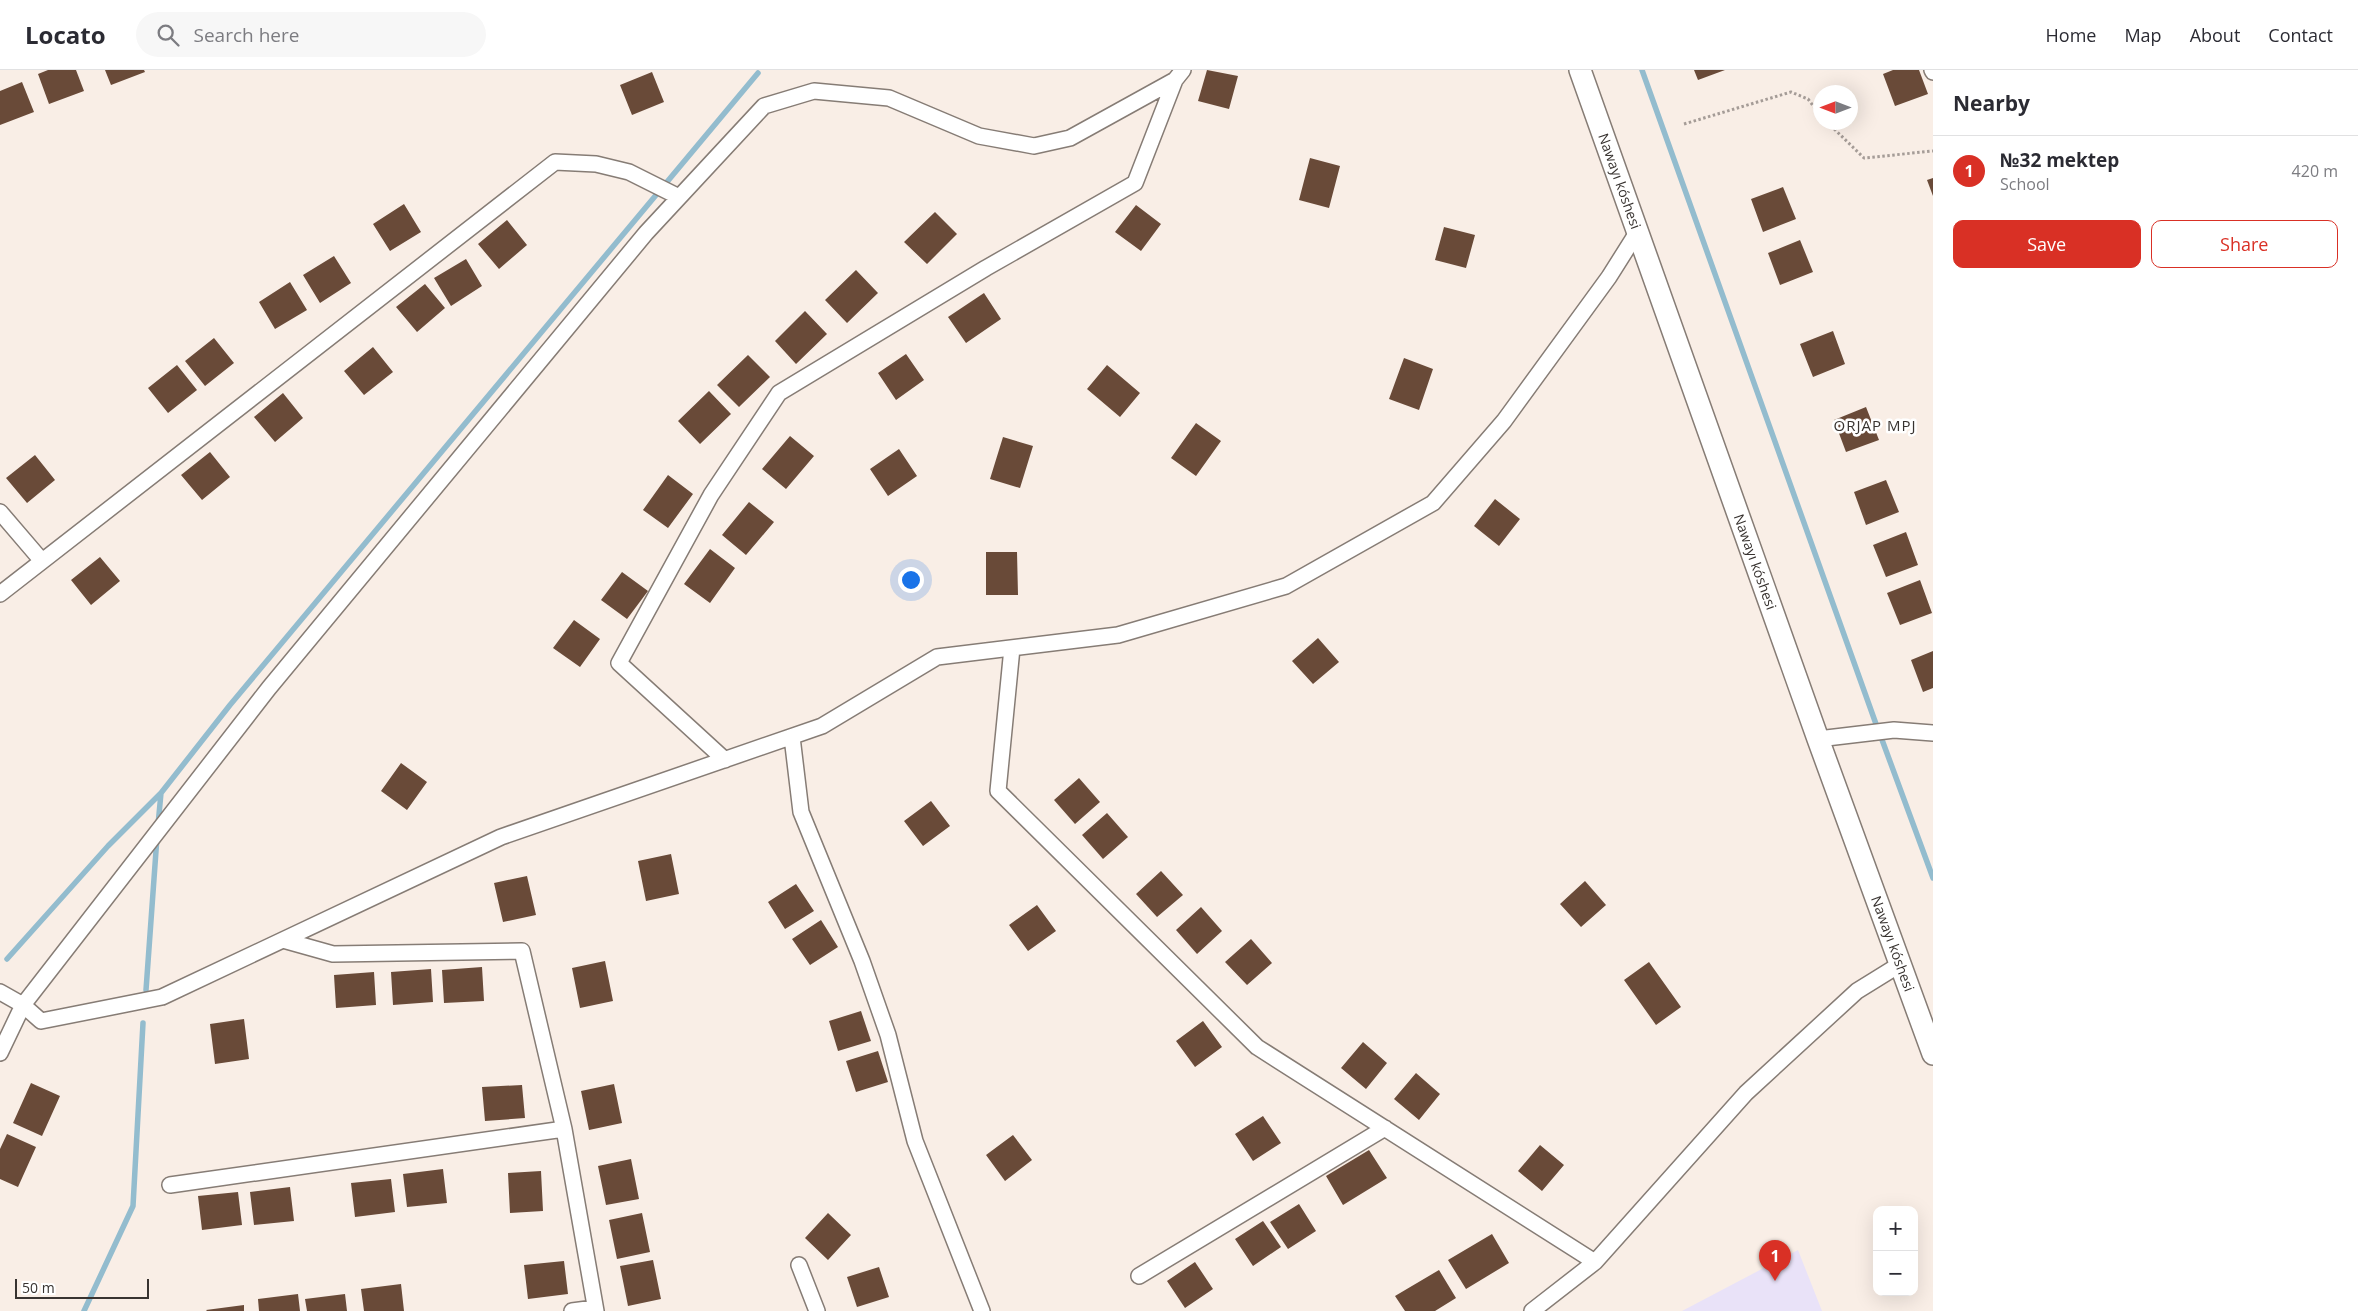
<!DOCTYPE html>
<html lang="en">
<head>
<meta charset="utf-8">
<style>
	body { margin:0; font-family:"Open Sans",sans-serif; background:#f7f7f7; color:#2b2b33 }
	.controls { position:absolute; right:15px; bottom:15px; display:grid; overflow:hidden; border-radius:10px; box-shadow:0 5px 20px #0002 }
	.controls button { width:45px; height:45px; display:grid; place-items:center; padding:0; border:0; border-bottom:1px solid #e1e1e2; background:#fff; color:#2b2b33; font:25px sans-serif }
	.compass { position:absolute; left:1813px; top:15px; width:45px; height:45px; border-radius:50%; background:#fff; box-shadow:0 5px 20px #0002; rotate:270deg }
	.scale { position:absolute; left:15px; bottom:12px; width:134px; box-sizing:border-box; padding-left:5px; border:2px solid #383330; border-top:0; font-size:14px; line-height:18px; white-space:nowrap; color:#383330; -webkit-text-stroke:4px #fff; paint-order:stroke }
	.you { position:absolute; left:910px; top:509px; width:18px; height:18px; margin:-12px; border:4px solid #fff; border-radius:50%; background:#1a73e8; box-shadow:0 0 0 8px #1a73e833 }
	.badge { display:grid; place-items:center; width:32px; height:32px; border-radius:50%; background:#d93025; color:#fff; font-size:16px; font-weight:700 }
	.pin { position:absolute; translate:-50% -41px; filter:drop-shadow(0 1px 2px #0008) }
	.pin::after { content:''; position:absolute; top:26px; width:18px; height:15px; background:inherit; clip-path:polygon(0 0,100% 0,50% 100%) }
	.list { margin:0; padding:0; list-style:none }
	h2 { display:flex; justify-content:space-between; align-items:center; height:65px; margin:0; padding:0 20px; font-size:21px }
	h2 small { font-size:16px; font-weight:400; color:#7c7c81 }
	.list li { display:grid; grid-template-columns:32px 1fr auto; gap:15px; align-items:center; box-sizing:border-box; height:70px; padding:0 20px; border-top:1px solid #e1e1e2 }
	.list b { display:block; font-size:19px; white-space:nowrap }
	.list p { margin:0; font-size:16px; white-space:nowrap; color:#7c7c81 }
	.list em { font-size:16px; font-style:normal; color:#7c7c81 }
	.actions { display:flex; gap:10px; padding:15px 20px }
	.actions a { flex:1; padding:11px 0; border:1px solid #d93025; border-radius:10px; text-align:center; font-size:18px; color:#d93025 }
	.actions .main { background:#d93025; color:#fff }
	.icon { flex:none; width:28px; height:28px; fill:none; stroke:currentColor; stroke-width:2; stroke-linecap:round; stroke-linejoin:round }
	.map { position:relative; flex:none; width:1933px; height:1241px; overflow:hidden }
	header { display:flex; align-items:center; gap:30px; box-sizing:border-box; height:70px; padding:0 25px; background:#fff; border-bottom:1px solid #e1e1e2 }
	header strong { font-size:24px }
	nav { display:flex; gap:28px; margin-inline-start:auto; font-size:18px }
	.search { width:350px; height:45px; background:#f7f7f7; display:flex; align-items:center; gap:12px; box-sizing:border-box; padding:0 18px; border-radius:28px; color:#7c7c81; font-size:19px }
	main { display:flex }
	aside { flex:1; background:#fff }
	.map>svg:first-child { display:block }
	.education { fill:#e9e2f8 }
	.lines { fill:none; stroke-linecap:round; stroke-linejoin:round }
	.stream { stroke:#93bcce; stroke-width:5.5 }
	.building { fill:#694a38 }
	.minor-casing { stroke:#867c75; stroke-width:18 }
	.secondary-casing { stroke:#867c75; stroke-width:24 }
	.path { stroke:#a59c97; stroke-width:3; stroke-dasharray:2.5 2.5; stroke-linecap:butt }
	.minor { stroke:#fff; stroke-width:15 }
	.secondary { stroke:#fff; stroke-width:21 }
	.labels { text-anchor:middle; stroke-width:5; stroke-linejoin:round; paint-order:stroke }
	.street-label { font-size:14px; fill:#383330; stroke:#fff }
	.neighbourhood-label { font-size:15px; letter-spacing:1px; fill:#383330; stroke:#fff }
</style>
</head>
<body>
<header>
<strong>Locato</strong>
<div class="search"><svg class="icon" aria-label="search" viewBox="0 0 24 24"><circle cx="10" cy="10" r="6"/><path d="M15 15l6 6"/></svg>Search here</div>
<nav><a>Home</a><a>Map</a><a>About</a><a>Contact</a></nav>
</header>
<main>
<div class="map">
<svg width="1933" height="1241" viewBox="0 0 1933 1241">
	<rect width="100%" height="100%" fill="#f9eee6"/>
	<path class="education" d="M1798,1180L1822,1241H1682Z"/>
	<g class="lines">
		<path class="stream" d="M1642,0L1876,654
			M1881,667L1933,808
			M158,755L161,723
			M7,889L108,776L161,723L230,635L758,3
			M146,920L157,767
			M84,1241L133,1136L143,953"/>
	</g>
	<path class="building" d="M48,0H76L84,21L49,34L38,4Z
		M105,0H144L145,2L111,15Z
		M1207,0L1238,6L1229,39L1198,31Z
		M1694,0H1725L1698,10Z
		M1893,0H1919L1928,24L1895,36L1883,4Z
		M652,2L664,32L632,45L620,15Z
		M22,12L34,42L0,55V21Z
		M1310,88L1340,96L1329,138L1299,130Z
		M1933,108V126L1927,110Z
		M1783,117L1796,149L1763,162L1751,129Z
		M404,134L421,162L390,181L373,154Z
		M1136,135L1161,154L1141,181L1115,162Z
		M935,142L957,164L927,194L904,172Z
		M507,150L527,175L499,199L478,174Z
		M1444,157L1475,165L1466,198L1435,190Z
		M1800,170L1813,202L1780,215L1768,183Z
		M334,186L351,213L320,233L303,205Z
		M466,189L482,216L451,236L434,208Z
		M856,200L878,223L847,253L825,230Z
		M290,212L307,240L275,259L259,232Z
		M425,214L445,238L417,262L396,237Z
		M984,223L1001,249L966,273L948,247Z
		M805,241L827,264L796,294L775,271Z
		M1833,261L1845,294L1813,307L1800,274Z
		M214,268L234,293L205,316L185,291Z
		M373,277L393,302L364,325L344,301Z
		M906,284L924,310L896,330L878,303Z
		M748,285L770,307L739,337L717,315Z
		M1404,288L1433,299L1419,340L1389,329Z
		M177,295L197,320L168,343L148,318Z
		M1107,295L1140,323L1120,347L1087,319Z
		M709,321L731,344L700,374L678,351Z
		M283,323L303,348L275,372L254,347Z
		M1866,337L1879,370L1846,382L1834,350Z
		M1196,353L1221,371L1196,406L1171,388Z
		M790,366L814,386L786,419L762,399Z
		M1003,367L1033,376L1020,418L990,409Z
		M899,379L917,406L888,426L870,399Z
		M210,382L230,407L202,430L181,405Z
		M35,385L55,410L27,433L6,408Z
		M668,405L693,424L668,458L643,440Z
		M1886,410L1899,442L1866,455L1854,422Z
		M1495,429L1520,449L1499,476L1474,456Z
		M749,432L774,452L746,485L722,465Z
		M1906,462L1918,495L1886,507L1873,475Z
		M710,479L735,498L710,533L684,514Z
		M986,482H1017L1018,525H986Z
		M100,487L120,511L91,535L71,510Z
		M622,502L648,521L627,549L601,530Z
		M1920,510L1932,543L1900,555L1887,523Z
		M574,550L600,569L580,597L553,578Z
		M1318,568L1339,592L1313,614L1292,591Z
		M1933,581V618L1923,622L1911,590Z
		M401,693L427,712L407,740L381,721Z
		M1079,708L1100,732L1075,754L1054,730Z
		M931,731L950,756L923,776L904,751Z
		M1107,743L1128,767L1103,789L1082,765Z
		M671,784L679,824L646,831L638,791Z
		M1161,801L1183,825L1157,847L1136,824Z
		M527,806L536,845L503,852L494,813Z
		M1585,811L1606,835L1581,857L1560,834Z
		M796,814L814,841L785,859L768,832Z
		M1037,835L1056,861L1028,881L1009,855Z
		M1201,837L1222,861L1197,884L1176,860Z
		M821,850L838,877L810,895L792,869Z
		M1251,869L1272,893L1247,915L1225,892Z
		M605,891L613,931L580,938L572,898Z
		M1649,892L1681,937L1656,955L1624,910Z
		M482,897L484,931L444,933L442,900Z
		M431,899L433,932L393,935L391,902Z
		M374,902L376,935L336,938L334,905Z
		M861,941L871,971L838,981L829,951Z
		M244,949L249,989L215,994L210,954Z
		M1203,951L1222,977L1195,997L1176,971Z
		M1363,972L1387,993L1366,1019L1341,998Z
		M878,981L888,1012L856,1022L846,991Z
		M1416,1003L1440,1024L1419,1050L1394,1029Z
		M31,1013L60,1026L42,1066L13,1053Z
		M614,1014L622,1053L589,1060L581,1021Z
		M522,1015L525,1048L485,1051L482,1017Z
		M1263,1046L1281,1073L1253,1091L1235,1064Z
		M7,1064L36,1077L18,1117L0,1109V1079Z
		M1013,1065L1032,1090L1005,1111L986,1085Z
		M1540,1075L1564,1095L1542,1121L1518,1101Z
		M1369,1080L1387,1108L1343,1135L1326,1106Z
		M631,1089L639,1129L606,1135L598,1096Z
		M443,1099L447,1133L407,1137L403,1104Z
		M541,1101L543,1141L510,1143L508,1103Z
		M391,1109L395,1142L355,1147L351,1113Z
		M290,1117L294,1151L254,1155L250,1122Z
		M238,1122L242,1155L202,1160L198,1126Z
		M1299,1134L1316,1161L1288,1179L1270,1152Z
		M642,1143L650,1182L617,1189L609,1150Z
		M828,1143L851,1165L828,1190L805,1168Z
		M1263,1151L1281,1177L1253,1196L1235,1169Z
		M1492,1164L1509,1193L1466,1219L1448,1190Z
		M653,1190L661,1229L628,1236L620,1196Z
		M564,1191L568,1224L528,1229L524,1195Z
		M1195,1192L1213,1219L1185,1238L1167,1211Z
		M879,1197L889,1227L857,1237L847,1207Z
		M1439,1200L1456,1228L1435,1241H1405L1395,1226Z
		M401,1214L404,1241H364L361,1219Z
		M298,1224L300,1241H259L258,1229Z
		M345,1224L347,1241H307L305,1229Z
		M244,1235V1241H207L206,1240Z"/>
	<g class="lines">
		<defs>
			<path id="minor" d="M1932,0L1933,2
				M0,442L42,491
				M0,524L555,92L596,94L629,102L679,127
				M1012,578L998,721L1257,977L1595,1192
				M792,667L801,742L862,891L888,965L915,1071L982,1241
				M1818,669L1894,660L1933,663
				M725,690L619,593L711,425L779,323L986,198L1135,113L1175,10L1183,0
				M283,870L333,884L522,881L564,1059L596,1241
				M0,922L23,935L41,951L162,927L501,767L822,656L937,587L1118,565L1286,516L1433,433L1504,351L1609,207L1638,161
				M0,983L23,935L269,618L646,163L764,36L814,21L889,28L979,66L1034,76L1070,68L1175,10
				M170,1115L564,1059
				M799,1195L817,1241
				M1139,1206L1385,1058
				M572,1241L595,1238
				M1532,1241L1595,1192L1746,1023L1857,921L1899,895"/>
			<g id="secondary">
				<path id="s1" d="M1580,0L1818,669L1933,984"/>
			</g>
		</defs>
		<use href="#minor" class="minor-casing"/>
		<use href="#secondary" class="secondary-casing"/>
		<path class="path" d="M1827,52L1864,88L1933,81
			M1684,54L1791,22L1808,29L1820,45"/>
		<use href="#minor" class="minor"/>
		<use href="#secondary" class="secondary"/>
	</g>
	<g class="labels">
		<g class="street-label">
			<text dy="5" stroke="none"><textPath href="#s1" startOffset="118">Nawayı kóshesi</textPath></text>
			<text dy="5" stroke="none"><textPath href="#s1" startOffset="522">Nawayı kóshesi</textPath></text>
			<text dy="5" stroke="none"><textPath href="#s1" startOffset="928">Nawayı kóshesi</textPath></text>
		</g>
		<g class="neighbourhood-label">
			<text x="1875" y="361">ORJAP MPJ</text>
		</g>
	</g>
</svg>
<div class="controls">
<button>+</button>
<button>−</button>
</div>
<svg class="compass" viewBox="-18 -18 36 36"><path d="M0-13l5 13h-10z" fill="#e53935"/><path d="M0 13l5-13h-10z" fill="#7c7c81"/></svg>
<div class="scale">50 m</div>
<div class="you"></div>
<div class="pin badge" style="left:1775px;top:1211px">1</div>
</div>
<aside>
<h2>Nearby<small></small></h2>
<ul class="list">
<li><span class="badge">1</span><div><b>№32 mektep</b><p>School</p></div><em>420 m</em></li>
</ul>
<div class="actions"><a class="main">Save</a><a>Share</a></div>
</aside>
</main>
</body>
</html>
